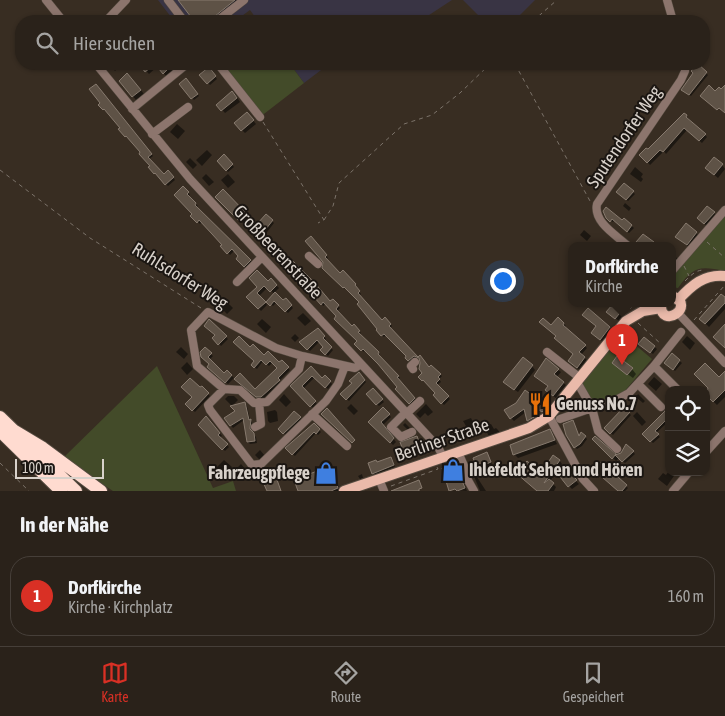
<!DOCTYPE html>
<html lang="de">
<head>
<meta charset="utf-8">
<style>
	body { margin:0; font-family:"Asap Condensed",sans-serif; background:#322a23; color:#f1f3f6 }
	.controls { position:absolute; right:15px; bottom:15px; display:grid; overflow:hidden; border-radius:10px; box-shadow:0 1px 4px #0004 }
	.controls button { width:45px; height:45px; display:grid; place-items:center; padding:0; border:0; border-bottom:1px solid #463f39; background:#2a221a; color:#f1f3f6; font:25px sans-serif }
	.scale { position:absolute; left:15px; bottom:12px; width:89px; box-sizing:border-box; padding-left:5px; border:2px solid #d8d1ca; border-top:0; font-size:14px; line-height:18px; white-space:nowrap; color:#d8d1ca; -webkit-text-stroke:4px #1b1612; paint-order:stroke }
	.you { position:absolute; left:502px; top:280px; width:18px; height:18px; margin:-12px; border:4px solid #fff; border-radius:50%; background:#1a73e8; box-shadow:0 0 0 8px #1a73e833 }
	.badge { display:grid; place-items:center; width:32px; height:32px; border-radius:50%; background:#d93025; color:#fff; font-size:16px; font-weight:700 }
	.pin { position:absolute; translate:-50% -41px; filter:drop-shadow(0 1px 2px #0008) }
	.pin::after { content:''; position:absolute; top:26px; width:18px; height:15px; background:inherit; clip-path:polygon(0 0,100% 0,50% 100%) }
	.popup { position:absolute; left:568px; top:242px; width:108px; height:65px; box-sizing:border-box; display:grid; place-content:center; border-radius:10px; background:#2a221a; filter:drop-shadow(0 1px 4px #0005); font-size:16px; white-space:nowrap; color:#a5a4a2 }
	.popup b { font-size:19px; color:#f1f3f6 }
	.popup::after { content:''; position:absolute; left:50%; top:100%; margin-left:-10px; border:10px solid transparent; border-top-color:#2a221a }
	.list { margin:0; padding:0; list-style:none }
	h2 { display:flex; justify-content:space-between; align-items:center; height:65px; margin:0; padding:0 20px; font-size:21px }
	h2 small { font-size:16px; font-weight:400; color:#a5a4a2 }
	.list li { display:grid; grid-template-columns:32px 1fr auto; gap:15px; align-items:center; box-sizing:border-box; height:80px; margin:0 10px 10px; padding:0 10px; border:1px solid #463f39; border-radius:20px }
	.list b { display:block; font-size:19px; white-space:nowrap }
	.list p { margin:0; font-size:16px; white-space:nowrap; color:#a5a4a2 }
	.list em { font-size:16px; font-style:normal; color:#a5a4a2 }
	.icon { flex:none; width:28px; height:28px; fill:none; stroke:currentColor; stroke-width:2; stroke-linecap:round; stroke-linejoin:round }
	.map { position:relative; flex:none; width:725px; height:491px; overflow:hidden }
	.search { position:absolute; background:#2a221a; box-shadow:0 1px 4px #0004; left:15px; right:15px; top:15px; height:55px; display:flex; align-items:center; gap:12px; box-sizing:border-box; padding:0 18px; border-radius:20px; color:#a5a4a2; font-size:19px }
	.sheet { height:155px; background:#2a221a }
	nav { display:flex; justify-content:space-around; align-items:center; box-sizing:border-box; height:70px; border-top:1px solid #463f39; background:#2a221a; font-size:14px; color:#a5a4a2 }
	nav a { display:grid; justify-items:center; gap:2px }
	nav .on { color:#d93025 }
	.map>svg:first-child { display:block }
	.industrial { fill:#393444 }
	.green { fill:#434b29 }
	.shadow { fill:#0007 }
	.building { fill:#5e5246; stroke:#877a6e }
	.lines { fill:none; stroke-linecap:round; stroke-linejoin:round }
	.minor-casing { stroke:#554b40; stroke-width:9 }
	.major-casing { stroke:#554b40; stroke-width:12 }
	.highway-casing { stroke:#554b40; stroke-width:14 }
	.path { stroke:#7c736a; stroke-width:1; stroke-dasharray:4 4; stroke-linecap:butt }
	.minor { stroke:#8c756d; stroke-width:8 }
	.major { stroke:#eabaaa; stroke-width:10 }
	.highway { stroke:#ffdbd0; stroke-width:12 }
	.labels { text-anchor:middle; stroke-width:4; stroke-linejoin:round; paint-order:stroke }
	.street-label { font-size:18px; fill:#d8d1ca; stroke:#1b1612 }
	.poi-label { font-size:18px; font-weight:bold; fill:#d8d1ca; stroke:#1b1612; text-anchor:start }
</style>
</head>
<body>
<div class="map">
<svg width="725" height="491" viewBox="0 0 725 491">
	<rect width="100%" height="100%" fill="#382d22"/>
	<path class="industrial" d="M158,0H452L420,21H258L250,10L235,21H174Z
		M463,0H535L514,21H484Z
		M290,64H329L304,83Z"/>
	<path class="green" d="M221,64H290L304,83L260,117Z
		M725,213V271C699,266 694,266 678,288L672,287V275L679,265Z
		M620,332L652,359L623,393L594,403L581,382Z
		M157,366L213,488L233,481L236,491H113L63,458Z"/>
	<path class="shadow" d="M179,0H242L216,21H195Z
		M109,64H116L119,67L115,71Z
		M140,64H180L166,76L158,66L149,74Z
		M698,65L708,75L691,96L685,92Z
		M209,69L217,79L210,85L201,75Z
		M131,78L144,94L136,100L120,81Z
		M188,82L199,96L194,100L181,84Z
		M98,87L153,156L149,159L164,175L168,172L175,180L168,186L149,167L151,166L142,153L129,137L127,138L126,136L120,130L121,128L107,110L105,111L100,105L102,103Z
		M236,96L240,102L225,113L218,105Z
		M684,114L707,137L702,143L687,130L666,154L664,151L650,165L641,155L648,151Z
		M250,117L256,124L245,133L242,130Z
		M177,124L185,131L178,139L170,132Z
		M207,150L212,155L202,166L196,160Z
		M224,156L234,167L228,172L219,161Z
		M190,158L197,165L193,169L186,162Z
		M722,165L725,169L718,178L710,171Z
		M635,167L643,174L641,177L643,179L641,182L630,174Z
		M206,174L214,182L209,186L202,178Z
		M228,174L235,182L228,188L221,180Z
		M624,184L635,194L628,201L618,192Z
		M183,188L190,195L188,197L198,206L196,208L253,263L247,269L237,259L240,256L235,250L230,255L222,246L223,245L202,222L200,224L192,216L194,214Z
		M223,191L249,218L243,223L217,197Z
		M625,203L631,208L629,211L623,206Z
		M708,207L717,216L708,227L698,218Z
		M604,211L622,222L624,220L634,228L629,233L615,220L613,222L610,220Z
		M267,216L274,223L261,240L248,227L257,226Z
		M584,230L591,236L587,241L580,235Z
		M696,233L699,236L690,248L680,240Z
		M311,237L328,258L326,259L340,275L345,274L357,287L356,288L361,294L359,296L382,322L385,319L392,326L390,328L417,358L411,362L406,358L408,357L386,335L384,337L377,330L378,329L360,302L347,288L345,289L325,265Z
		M602,242L606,246H599Z
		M672,254L678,259L672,266Z
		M284,261L330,303L335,302L340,308L337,311L352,328H356L361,333L359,335L380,355L379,356L400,378L398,380L416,400L412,405L397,389L399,387L379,364L365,350L364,352L356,344L359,341L338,316L326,304L323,306L322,304Z
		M271,280L279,288L274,293L283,302L286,300L293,308L288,313L277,302L273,306L268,302L275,295L268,287L259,296L267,305L261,311L248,297Z
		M725,299V309L709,327L701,319Z
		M225,300L233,308L227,314L219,306Z
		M615,304H621L628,310L619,321L608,312Z
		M588,310L612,330L603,342L595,335L597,327Z
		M303,313L311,321L305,326L297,318Z
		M262,319L271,327L266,333L257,324Z
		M558,319L566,326L564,328L587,348L581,355L587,360L580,370L572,364L575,355L557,336L551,327Z
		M209,321L228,339L221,346L214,338L217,335Z
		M318,329L326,339L324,341L333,350L328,356L322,350L325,347L320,341L310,351L301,342Z
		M295,334L299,338L295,342L291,338Z
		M687,336L695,343L690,350L682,342Z
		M644,338L657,349L653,354L640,343Z
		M181,347L188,354L184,359L176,352Z
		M250,348L279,364L282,362L290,370L279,381L281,383L264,398L259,399L247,388L255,390L279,368L273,362L269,366L263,361L257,369L252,365L255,361Z
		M205,349L213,356L209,360L224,375L227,371L234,378L228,384L209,367L211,365L202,357Z
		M672,355L682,363L675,371L666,363Z
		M420,356L429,369L431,367L442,376L439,379L441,382L437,385L450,399L444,405L435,395L437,393L426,381L425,382L420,378L424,374L421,359L418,358Z
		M187,362L193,369L187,375L181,368Z
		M532,366L535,370L518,392L508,385Z
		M618,367L632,369L636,374L633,378Z
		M311,368L322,380L325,376L332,384L328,389L315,377L303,389L317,404L313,408L292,386Z
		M558,370L561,372L556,378L566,385L556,398L549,393V387L538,379Z
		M725,373V397L717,405L706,394V391Z
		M359,374L366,382L349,401L342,394L353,383Z
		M654,377L662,384L656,391L648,384Z
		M202,388L210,396L195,412L186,404Z
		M373,390L384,402L379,406L368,395Z
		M284,394L291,402L286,407L279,400Z
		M638,394L645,401L643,403L636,397Z
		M228,396H234L238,400L232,406L225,399Z
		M245,404L247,406L250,420L252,422L251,432L256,437L257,443L250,444L248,442L244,420L233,428L228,422Z
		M351,404L358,411L354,415L347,408Z
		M426,404L433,412L428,416L425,413L420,418L416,414Z
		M516,404L547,408L550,410L545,414L535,406L538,419L531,423L529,420L526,412L514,421L511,418Z
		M669,404V421L656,433L660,437L653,443L644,434L666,412Z
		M624,408L631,415L613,435L605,428Z
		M383,409L391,417L383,425L396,442L393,445L370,422Z
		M275,410L277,412L278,421L270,423L268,421L267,412Z
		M294,412L302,420L286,435L279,429Z
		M637,412L646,422L642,426L633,416Z
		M206,417L222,436L219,438L229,447L225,451L199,425Z
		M471,418L476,428L469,431L463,421Z
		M573,422L580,437L582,434L587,439L582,446L577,449L575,447Z
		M405,423L411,429L408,430L403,425Z
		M491,424L494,429L496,428L498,430L500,433L489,437L486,430L488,429L487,425Z
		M314,425L321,432L318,435L316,433L295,456L287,449Z
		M550,431L557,444L518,458L514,454Z
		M417,438L420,441L423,451L408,456L405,452Z
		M595,438L616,456L622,454L627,446L635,454L625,463L619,458L616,461L594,439Z
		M260,450L265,456L260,460L255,455Z
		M487,454L492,464L480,469L478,467Z
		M391,459L395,467L375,475L373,473L377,463Z
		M224,460L232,467L224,475L216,468Z
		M559,460L562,464L550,481L556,487L554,491H538L541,475Z
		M241,464L246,470L241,476L235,470Z
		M601,464L628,488L625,491H620Z
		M455,465L458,468L467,491L450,490Z
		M330,468L333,471L340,491H299Z
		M564,469L579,484L572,489L569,486Z
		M472,471L475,474L486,491H480Z
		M669,471L683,472L680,476L676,473L667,486L658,479L663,473L666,475Z
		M362,474L363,478L360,479L358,476Z"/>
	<path class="building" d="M178,0H235L209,21H194Z
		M139,64H168L170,67L163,74L155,64L145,72Z
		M698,64L707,72L689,95L681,90L693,73L691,71Z
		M209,67L216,76L207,84L199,75Z
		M127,73L141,90L132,97L119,81Z
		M186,78L198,94L191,99L179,84Z
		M96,84L152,154L148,157L164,174L168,170L174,177L165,185L155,173L154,174L148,167L150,166L139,154L140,152L126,136L125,137L118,129L120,128L104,109L103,110L98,105L100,103L89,89Z
		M709,85L715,91L719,87L721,89L725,85V113L719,108L717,110L700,96Z
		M232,91L237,98L221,111L216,105Z
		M247,112L254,120L241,131L234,123Z
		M684,113L687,115L686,117L706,134L699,141L684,128L663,152L660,150L647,163L639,155L646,148L648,149Z
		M224,154L233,164L226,171L217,161Z
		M714,157L723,164L714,175L705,168Z
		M624,183L634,191L626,200L616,192Z
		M183,186L189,192L187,194L196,203L195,205L251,260L244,267L236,259L238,256L232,249L227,254L220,246L222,245L212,234L199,220L197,223L190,216L192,214L174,195Z
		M223,189L247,214L239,221L215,197Z
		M707,206L715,212L704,224L697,218Z
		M606,207L622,220L624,218L632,225L627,232L612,219L610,222L606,218L603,211Z
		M266,214L273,220L258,239L247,227L253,220L257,224Z
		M686,223L697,232L687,245L675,237Z
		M643,234L654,242L650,246H640L636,242Z
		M311,236L327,255L325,257L340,273L343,270L356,284L355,285L360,291L358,293L382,320L385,317L391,324L389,326L418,357L420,355L429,367L431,365L441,374L438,377L440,379L436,383L449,396L441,404L433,395L435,393L423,380L422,381L418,377L422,373L419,369L420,363L419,358L414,356L408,361L405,358L406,356L384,334L381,336L376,330L377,329L357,304L359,302L344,287L343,288L322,268L323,262L305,241Z
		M288,256L314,282L330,301L333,299L339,305L336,309L352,326L354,324L360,331L358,332L379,352L378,354L399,376L397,377L415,398L409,404L395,389L397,387L378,364L363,349L361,351L354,344L357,341L334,319L336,316L323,302L321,305L282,261Z
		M257,270L268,281L271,278L277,285L270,292L264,286L257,293L266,302L258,309L246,297L257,287L249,278Z
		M275,292L283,300L286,298L292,305L285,312L274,301L270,306L266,302Z
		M721,294L725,297V303L705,324L699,319Z
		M613,304H627L615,319L606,312Z
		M588,308L610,327L600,340L591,333L596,326L582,315Z
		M558,317L564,323L563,325L586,345L579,352L585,357L577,368L568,361L573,354L554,338L556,336L539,322L543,318L551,325Z
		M209,319L227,336L218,345L212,338L215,335L204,326Z
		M725,324V348L713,337Z
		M318,328L325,336L323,338L332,347L325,355L320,350L323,347L317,340L307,350L299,342Z
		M239,336L250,347L253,344L264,355L268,351L279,362L282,360L289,367L278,378L280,380L261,397H256L234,379L240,373L255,389L277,368L270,361L266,365L261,360L254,368L251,365L254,361L233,342Z
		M644,337L655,346L650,353L638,344Z
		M205,347L212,353L208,357L224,373L227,370L232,375L225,383L207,367L209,364L201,357L200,352Z
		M672,353L680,360L673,370L664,363Z
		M617,356L633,368L627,375L612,363Z
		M523,357L533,365L514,390L503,382Z
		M546,358L559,369L554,374L564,382L553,396L545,390L548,386L534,376Z
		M705,363L719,377L725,371V390L713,402L706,395L708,388L694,374Z
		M311,366L322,378L325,375L331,381L325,388L312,376L302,386L316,401L310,407L290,386Z
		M359,372L365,380L346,400L340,394L352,383L349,381Z
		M190,378L200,387L202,386L209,393L192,411L185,404L192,397L181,387Z
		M373,388L383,399L376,405L366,394Z
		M525,390L548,407L542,412L533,406L536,416L527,421L524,409L510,419L504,410L516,403Z
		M245,402L249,420L251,419L250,429L254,433L255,441L247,442L243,418L230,426L224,418L235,411L230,406Z
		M669,403V417L655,431L659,434L650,442L642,434L665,411Z
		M383,407L390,414L381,422L394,438L390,443L368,422Z
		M624,407L630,412L610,434L604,428Z
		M327,408L355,440L352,443L321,414Z
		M294,411L301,417L283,434L278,429Z
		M206,416L220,433L218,435L228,444L222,450L198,425Z
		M573,420L579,436L581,432L586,436L580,444L574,448L566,435L563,424Z
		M314,423L320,429L316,434L314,432L292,455L285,448Z
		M550,429L555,440L513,455L510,445Z
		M417,436L421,447L404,453L400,442Z
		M595,436L616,454L612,459L592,439Z
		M626,444L634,451L622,462L615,455L621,453Z
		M487,452L491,462L477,468L473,458Z
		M553,455L560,460L544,483L549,479L554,483L548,491H537L516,473L527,461L541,473Z
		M391,457L394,465L372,474L368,463L376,460L377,462Z
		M601,462L627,485L622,491H618L594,470Z
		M455,463L465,488L457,491L455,489L449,491L442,468Z
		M330,466L338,488L331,491H298L294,480Z
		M564,467L577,480L568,487L557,473Z
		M276,477L281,491H267L263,482Z
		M419,480L422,488L419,489V491H391Z"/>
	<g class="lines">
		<defs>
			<path id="minor" d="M46,0L63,21
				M168,0L184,21
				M667,0L673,21
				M106,21L126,0
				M217,21L244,0
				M96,64L190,179L438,447L443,457
				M218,64L260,117
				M132,109L187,64
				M152,134L188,107
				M628,246C616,235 593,222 597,204L681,80L685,71V64
				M309,256L318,264
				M672,271L725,210
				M237,282L262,257
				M678,313L725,363
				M547,352L580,378
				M302,356L299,369L267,402L254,403L240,390L224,389L197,366L191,330L208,312L276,348L302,356L355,368L361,364
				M654,366L678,390
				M413,369L411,366L415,362
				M577,382L592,408L598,431L617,449
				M638,384L661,407
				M224,389L208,405L210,410L252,465L261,464L326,401L338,384L345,366
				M406,412L391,427L401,437L412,432
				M407,413L420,401
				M312,414L347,446
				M549,416L583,479L594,491
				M560,419L618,399L629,393L654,366L681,332
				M255,427L261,424L259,402
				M458,452L466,470L465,475L474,491
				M706,452L725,431
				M379,479L384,491
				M673,491L689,472"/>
			<path id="major" d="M678,300C692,285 704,274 725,276
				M661,304C660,331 698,306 672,296
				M344,491L529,428L549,416L626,321L643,311L661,308"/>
			<path id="highway" d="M0,417L76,491
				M13,430L43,448L101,491
				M0,431L61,491"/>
		</defs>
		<use href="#minor" class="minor-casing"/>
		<use href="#major" class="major-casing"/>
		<use href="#highway" class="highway-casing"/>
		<path class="path" d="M533,21L557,0
			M515,64L590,201
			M263,122L324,220L318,223
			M0,170L90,238L201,308
			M324,220L333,206L339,183L404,124L432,115L460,93L490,64
			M707,242L725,258
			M684,266L689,276
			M685,281C691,275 696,270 704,270
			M630,309L634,304
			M694,320L725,285
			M638,323L661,344
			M0,463L29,491
			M391,486L438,469L437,467"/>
		<use href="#minor" class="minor"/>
		<use href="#major" class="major"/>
		<use href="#highway" class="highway"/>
	</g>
	<defs>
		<symbol id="restaurant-bare" viewBox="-9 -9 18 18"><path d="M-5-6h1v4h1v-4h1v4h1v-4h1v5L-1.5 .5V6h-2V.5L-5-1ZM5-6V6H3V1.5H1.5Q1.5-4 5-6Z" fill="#e8710a" stroke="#1b1612" stroke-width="2.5" paint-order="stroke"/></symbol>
		<symbol id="shop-bare" viewBox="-9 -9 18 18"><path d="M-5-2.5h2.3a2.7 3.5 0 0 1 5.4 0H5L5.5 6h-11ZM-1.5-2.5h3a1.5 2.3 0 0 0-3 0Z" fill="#3f7fe0" stroke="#1b1612" stroke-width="2.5" paint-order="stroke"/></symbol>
	</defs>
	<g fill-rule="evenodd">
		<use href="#restaurant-bare" x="524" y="388" width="32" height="32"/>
		<use href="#shop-bare" x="437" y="454" width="32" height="32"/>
		<use href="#shop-bare" x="310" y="457" width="32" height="32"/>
	</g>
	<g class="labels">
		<g class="street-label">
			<text transform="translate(624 137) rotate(-56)" y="6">Sputendorfer Weg</text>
			<text transform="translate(278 252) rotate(47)" y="6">Großbeerenstraße</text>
			<text transform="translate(180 276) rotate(32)" y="6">Ruhlsdorfer Weg</text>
			<text transform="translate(442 440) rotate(-19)" y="6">Berliner Straße</text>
		</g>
		<g class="poi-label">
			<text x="556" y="410">Genuss No.7</text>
			<text x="469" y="476">Ihlefeldt Sehen und Hören</text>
			<text x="310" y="479" text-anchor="end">Fahrzeugpflege</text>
		</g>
	</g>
</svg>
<div class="controls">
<button><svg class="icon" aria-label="locate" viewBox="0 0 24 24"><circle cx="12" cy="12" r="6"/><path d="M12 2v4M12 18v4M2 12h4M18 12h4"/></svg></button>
<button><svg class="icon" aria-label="layers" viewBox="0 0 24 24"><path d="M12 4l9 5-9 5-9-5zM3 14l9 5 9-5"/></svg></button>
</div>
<div class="scale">100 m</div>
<div class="you"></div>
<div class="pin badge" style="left:622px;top:365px">1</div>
<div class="popup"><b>Dorfkirche</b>Kirche</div>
<div class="search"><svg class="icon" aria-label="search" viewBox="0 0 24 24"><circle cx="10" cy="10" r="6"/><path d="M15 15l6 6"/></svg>Hier suchen</div>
</div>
<section class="sheet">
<h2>In der Nähe<small></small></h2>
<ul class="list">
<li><span class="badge">1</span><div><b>Dorfkirche</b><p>Kirche · Kirchplatz</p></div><em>160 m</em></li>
</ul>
</section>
<nav>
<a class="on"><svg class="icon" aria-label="map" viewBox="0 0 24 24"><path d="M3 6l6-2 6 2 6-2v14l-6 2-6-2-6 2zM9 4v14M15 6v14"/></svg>Karte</a>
<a><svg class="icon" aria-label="directions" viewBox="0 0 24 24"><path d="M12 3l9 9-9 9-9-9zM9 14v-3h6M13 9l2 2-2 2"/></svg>Route</a>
<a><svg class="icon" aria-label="saved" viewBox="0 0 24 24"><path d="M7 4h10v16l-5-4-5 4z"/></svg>Gespeichert</a>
</nav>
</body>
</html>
